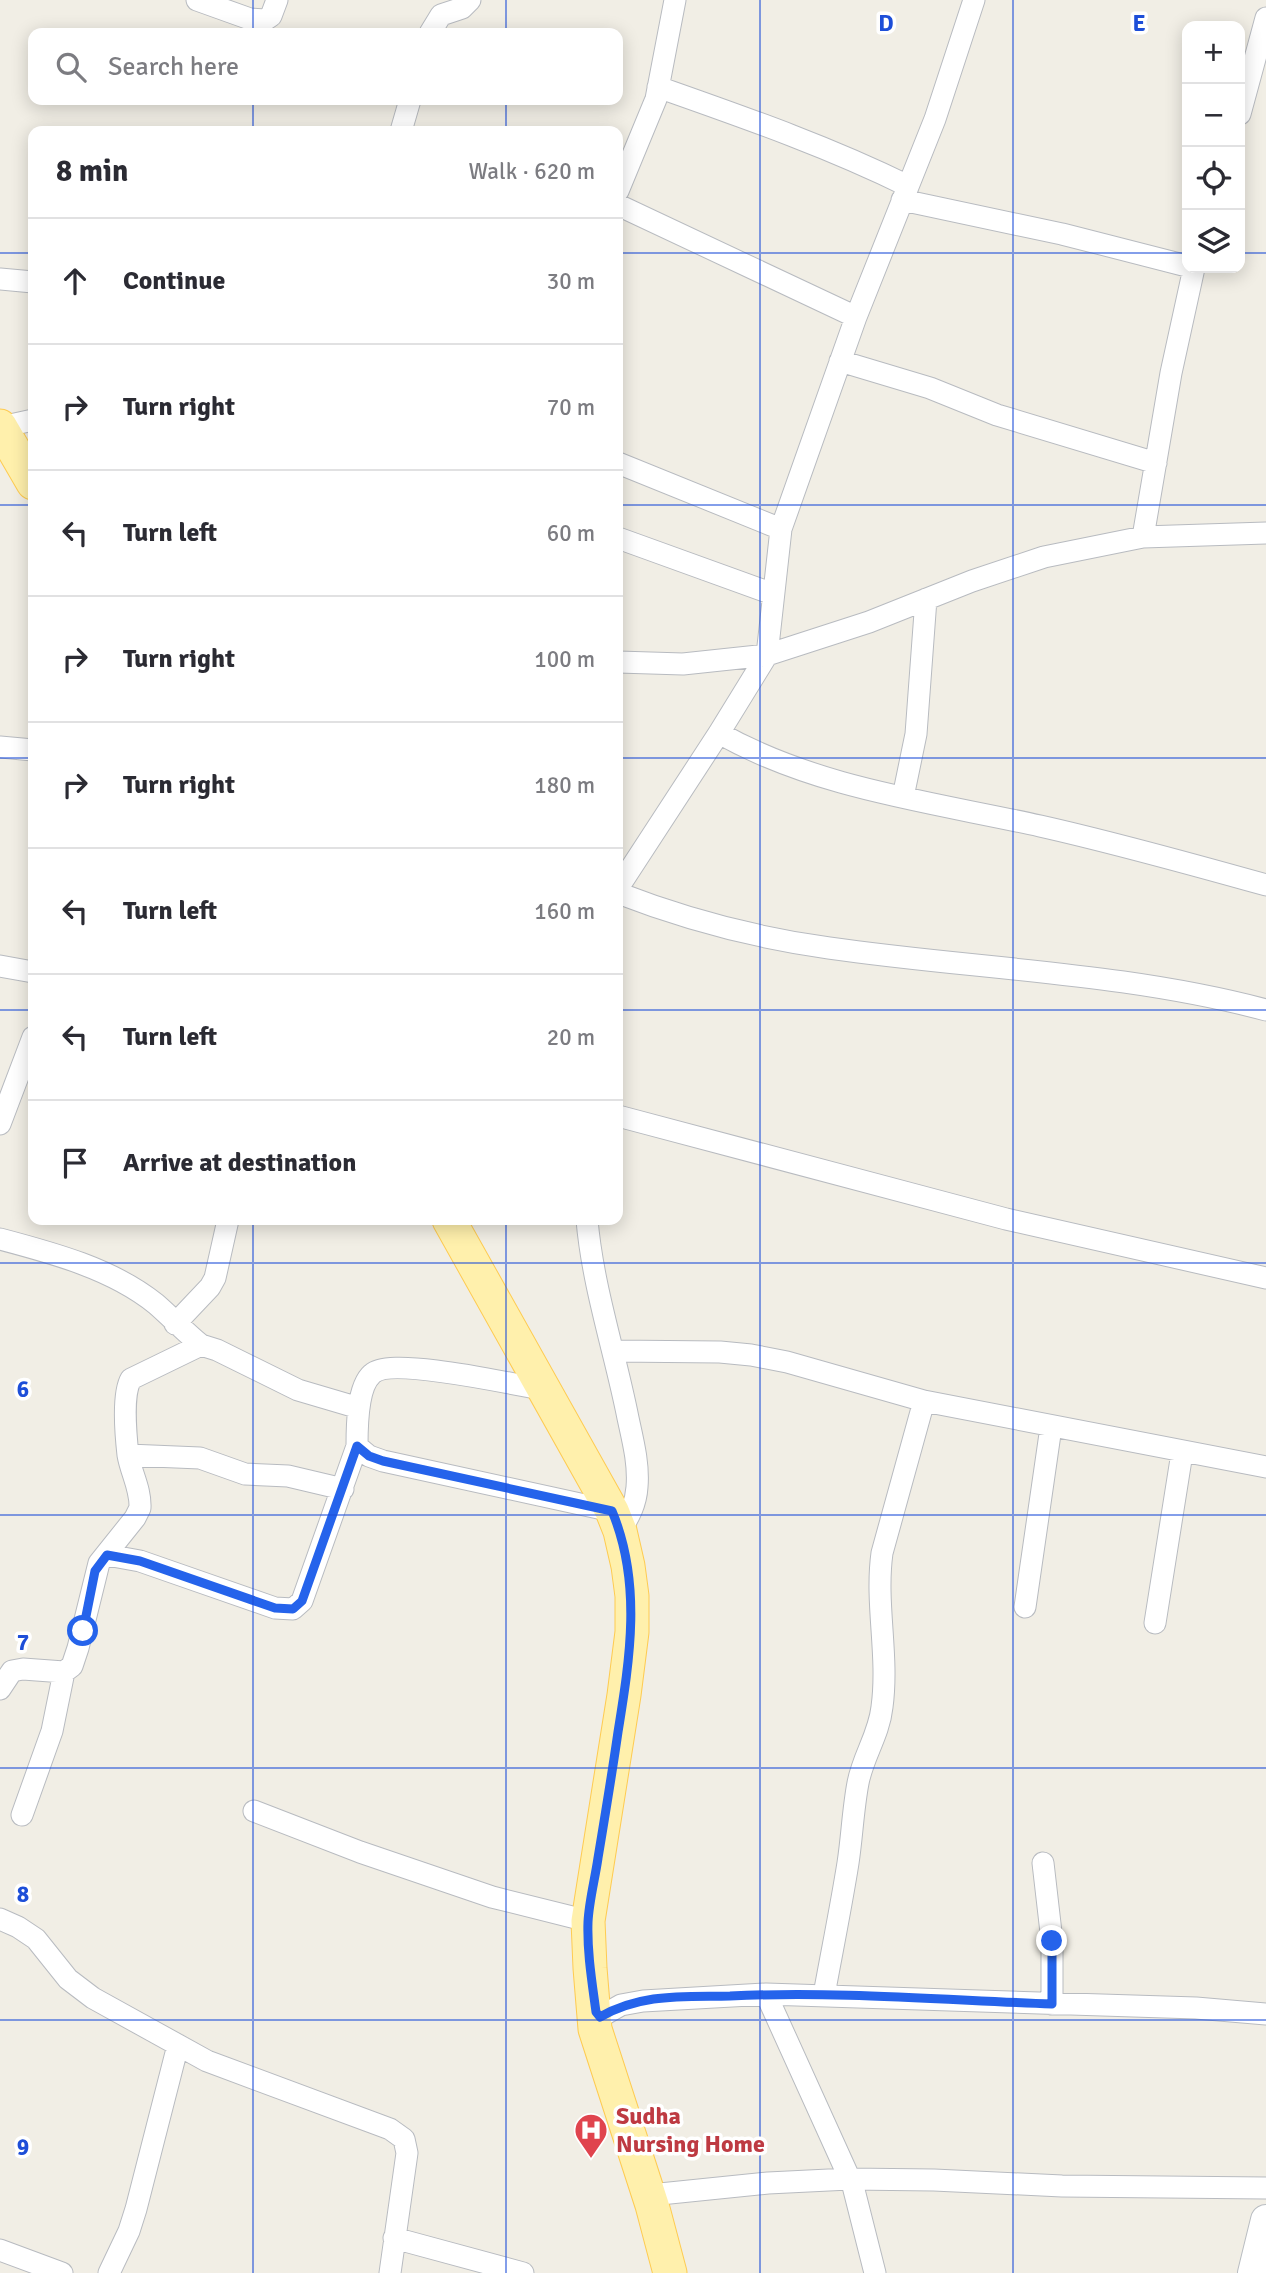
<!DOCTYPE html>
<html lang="en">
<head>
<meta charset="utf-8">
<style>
	body { margin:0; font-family:Signika,sans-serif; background:#f7f7f7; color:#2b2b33 }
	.controls { position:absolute; right:21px; top:21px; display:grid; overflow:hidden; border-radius:14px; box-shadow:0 4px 18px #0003 }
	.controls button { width:63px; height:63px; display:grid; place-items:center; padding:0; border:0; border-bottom:2px solid #e1e1e2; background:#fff; color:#2b2b33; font:35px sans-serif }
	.stop { position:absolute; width:21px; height:21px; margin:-16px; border:5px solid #2563eb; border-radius:50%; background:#fff }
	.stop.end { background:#2563eb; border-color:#fff; box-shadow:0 2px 7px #0008 }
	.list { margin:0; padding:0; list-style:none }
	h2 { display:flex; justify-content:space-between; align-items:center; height:91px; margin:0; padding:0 28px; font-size:30px }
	h2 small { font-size:23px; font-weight:400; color:#7c7c81 }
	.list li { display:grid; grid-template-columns:46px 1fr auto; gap:21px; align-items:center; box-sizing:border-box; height:126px; padding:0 28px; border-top:2px solid #e1e1e2 }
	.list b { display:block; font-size:26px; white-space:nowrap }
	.list em { font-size:23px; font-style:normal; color:#7c7c81 }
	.icon { flex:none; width:38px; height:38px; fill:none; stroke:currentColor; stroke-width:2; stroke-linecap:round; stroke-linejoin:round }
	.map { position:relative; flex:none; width:1266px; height:2273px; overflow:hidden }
	.search { position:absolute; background:#fff; box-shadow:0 4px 18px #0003; left:28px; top:28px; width:595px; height:77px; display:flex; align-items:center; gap:18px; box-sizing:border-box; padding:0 24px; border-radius:14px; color:#7c7c81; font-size:26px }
	.panel { position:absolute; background:#fff; box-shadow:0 4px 18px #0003; left:28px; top:126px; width:595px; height:1099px; border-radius:14px }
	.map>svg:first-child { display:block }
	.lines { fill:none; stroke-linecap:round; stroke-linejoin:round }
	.street-casing { stroke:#b8bbc0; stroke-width:23 }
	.secondary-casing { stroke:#b9bdc2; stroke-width:32 }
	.primary-casing { stroke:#fecb51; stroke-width:35 }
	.street { stroke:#fff; stroke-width:21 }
	.secondary { stroke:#fff; stroke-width:30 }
	.primary { stroke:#fff0ac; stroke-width:33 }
	.route { stroke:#2563eb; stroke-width:9 }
	.grid { fill:none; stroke:#1d4ed8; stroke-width:2; stroke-opacity:0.55 }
	.labels { text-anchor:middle; stroke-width:7; stroke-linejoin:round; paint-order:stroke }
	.health-label { font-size:24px; font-weight:bold; fill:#be3a42; stroke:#fff; text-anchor:start }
	.grid-label { font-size:23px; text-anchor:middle; font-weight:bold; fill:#1d4ed8; stroke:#fff; stroke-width:7; stroke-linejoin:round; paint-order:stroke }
</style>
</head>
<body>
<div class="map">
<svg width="1266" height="2273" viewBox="0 0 1266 2273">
	<rect width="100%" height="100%" fill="#f1eee5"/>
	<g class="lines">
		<defs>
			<path id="street" d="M197,0L250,19L265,20L271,16L277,0
				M430,33L441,15L462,8L470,0
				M658,87C743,117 827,146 908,186
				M1240,114L1266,18
				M401,131L410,100
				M618,191L656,99L675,0
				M902,200L1062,234L1187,266
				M618,205L856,317
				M0,279L33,282
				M840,361L930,388L997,415L1156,463
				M1,427L33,420
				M618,463L781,529
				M1143,537L1171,373L1194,268
				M618,538L773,594
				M618,662L683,664L767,655L869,622L972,581L1044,557L1143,537L1266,533
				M719,733C815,788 932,802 1040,826C1116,843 1191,864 1266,885
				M0,747L33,750
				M903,797L916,734L926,599
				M618,888L719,733L767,655L781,529L856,317L935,119L974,0
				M618,893C685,919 757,938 829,948C974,969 1123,972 1266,1010
				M0,966L33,972
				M618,1116L1006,1219L1266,1278
				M0,1124L33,1037
				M587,1220C593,1288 615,1352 628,1418C633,1441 639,1464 637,1487C636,1504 629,1517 620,1531
				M0,1239C53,1253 113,1269 156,1304C171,1317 185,1332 201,1345
				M175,1324L210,1287L215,1278L228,1220
				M614,1351L720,1352L751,1355L787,1362L924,1401L1266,1467
				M546,1390C516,1385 391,1356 372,1374C357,1387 357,1428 357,1446L369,1456L383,1461L612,1511
				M128,1455L200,1458L245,1474L288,1476L343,1489
				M107,1555L140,1561L275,1608L293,1609L302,1601L357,1446
				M1025,1607L1051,1427
				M1155,1623L1182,1453
				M0,1689L12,1671L23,1669L64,1672L72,1666L78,1648L99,1563L135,1518L140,1508C141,1489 131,1473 128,1455C126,1437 122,1394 131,1379L201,1345L217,1350L298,1390L359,1408
				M254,1811L360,1852L492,1897L588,1921
				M22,1815L52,1731L64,1672
				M1043,1863L1052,1941V2004
				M0,1919L18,1927L36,1939L68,1979L93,1998L207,2061L390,2129L404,2139L407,2153L390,2273
				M766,1994L853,2186L875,2273
				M824,1995C832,1951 841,1907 848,1863C852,1837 853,1809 858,1783C863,1756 879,1735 882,1707C889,1655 875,1604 882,1553L924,1401
				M600,2017L621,2005L643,2001L766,1994L1196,2008L1266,2014
				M660,2194L768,2183L849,2179L934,2180L1062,2186L1266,2188
				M394,2238L523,2273
				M0,2250L62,2273
				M109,2273L129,2231L136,2209L178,2045"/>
			<path id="secondary" d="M1253,2273L1266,2220"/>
			<path id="primary" d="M0,426L33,483
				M449,1220L612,1511L620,1531L628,1566L632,1596V1632L624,1695L588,1921L590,1968L595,2029L652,2205L670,2273"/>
		</defs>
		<use href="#street" class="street-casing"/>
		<use href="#secondary" class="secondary-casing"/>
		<use href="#primary" class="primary-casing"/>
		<use href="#street" class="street"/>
		<use href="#secondary" class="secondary"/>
		<use href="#primary" class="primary"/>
	</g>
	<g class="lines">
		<path class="route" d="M83,1631L95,1571L107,1555L140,1561L275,1608L293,1609L302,1601L357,1446L369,1456L383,1461L612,1511C642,1583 630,1658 618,1732C612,1774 605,1816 598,1858C595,1879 589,1901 588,1922C587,1952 592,1982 596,2012L600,2017C642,1993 683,1997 730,1996C837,1991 945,2000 1052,2004V1941"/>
	</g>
	<path class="grid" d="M253,0V33M506,0V33M760,0V2273M1013,0V2273M253,100V131M506,100V131M0,253H33M618,253H1187M1240,253H1266M0,505H33M618,505H1266M0,758H33M618,758H1266M0,1010H33M618,1010H1266M253,1220V2273M506,1220V2273M0,1263H1266M0,1515H1266M0,1768H1266M0,2020H1266"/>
	<defs>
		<symbol id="hospital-pin" viewBox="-11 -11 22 30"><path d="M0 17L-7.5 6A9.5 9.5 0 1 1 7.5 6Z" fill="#e0444e" stroke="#fff"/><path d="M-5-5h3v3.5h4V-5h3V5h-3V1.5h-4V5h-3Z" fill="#fff"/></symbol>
	</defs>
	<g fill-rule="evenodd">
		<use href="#hospital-pin" x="572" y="2111" width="38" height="52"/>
	</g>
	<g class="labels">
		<g class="health-label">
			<text x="616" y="2124">Sudha<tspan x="616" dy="28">Nursing Home</tspan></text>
		</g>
	</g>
	<g class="grid-label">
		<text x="886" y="31">D</text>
		<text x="1139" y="31">E</text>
		<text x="23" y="1397">6</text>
		<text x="23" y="1650">7</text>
		<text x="23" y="1902">8</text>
		<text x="23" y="2155">9</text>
	</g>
</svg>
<div class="controls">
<button>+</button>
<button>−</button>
<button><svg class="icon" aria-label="locate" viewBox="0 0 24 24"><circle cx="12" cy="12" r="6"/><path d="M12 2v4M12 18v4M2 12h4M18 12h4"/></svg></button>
<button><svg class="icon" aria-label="layers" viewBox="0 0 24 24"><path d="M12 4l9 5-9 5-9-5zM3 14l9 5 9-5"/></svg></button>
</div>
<div class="stop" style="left:83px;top:1631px"></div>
<div class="stop end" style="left:1052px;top:1941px"></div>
<div class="search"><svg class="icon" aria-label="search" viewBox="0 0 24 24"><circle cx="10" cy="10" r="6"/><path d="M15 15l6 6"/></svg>Search here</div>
<section class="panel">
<h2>8 min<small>Walk · 620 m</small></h2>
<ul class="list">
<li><svg class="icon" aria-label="ahead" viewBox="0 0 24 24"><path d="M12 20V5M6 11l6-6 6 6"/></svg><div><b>Continue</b></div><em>30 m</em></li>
<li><svg class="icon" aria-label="right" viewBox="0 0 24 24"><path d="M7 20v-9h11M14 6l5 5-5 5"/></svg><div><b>Turn right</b></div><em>70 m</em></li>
<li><svg class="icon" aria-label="left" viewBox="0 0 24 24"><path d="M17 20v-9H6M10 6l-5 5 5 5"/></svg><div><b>Turn left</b></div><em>60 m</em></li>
<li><svg class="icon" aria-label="right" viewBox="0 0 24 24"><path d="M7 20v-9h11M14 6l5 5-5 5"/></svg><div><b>Turn right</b></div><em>100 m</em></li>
<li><svg class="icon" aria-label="right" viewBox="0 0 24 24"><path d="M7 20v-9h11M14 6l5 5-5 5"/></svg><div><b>Turn right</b></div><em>180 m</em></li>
<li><svg class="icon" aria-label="left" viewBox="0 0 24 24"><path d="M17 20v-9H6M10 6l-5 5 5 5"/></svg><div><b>Turn left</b></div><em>160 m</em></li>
<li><svg class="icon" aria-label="left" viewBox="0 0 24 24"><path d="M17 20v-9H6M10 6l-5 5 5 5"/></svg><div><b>Turn left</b></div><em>20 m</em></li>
<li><svg class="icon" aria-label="arrive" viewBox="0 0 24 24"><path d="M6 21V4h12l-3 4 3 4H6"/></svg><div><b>Arrive at destination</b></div></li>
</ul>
</section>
</div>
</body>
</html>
